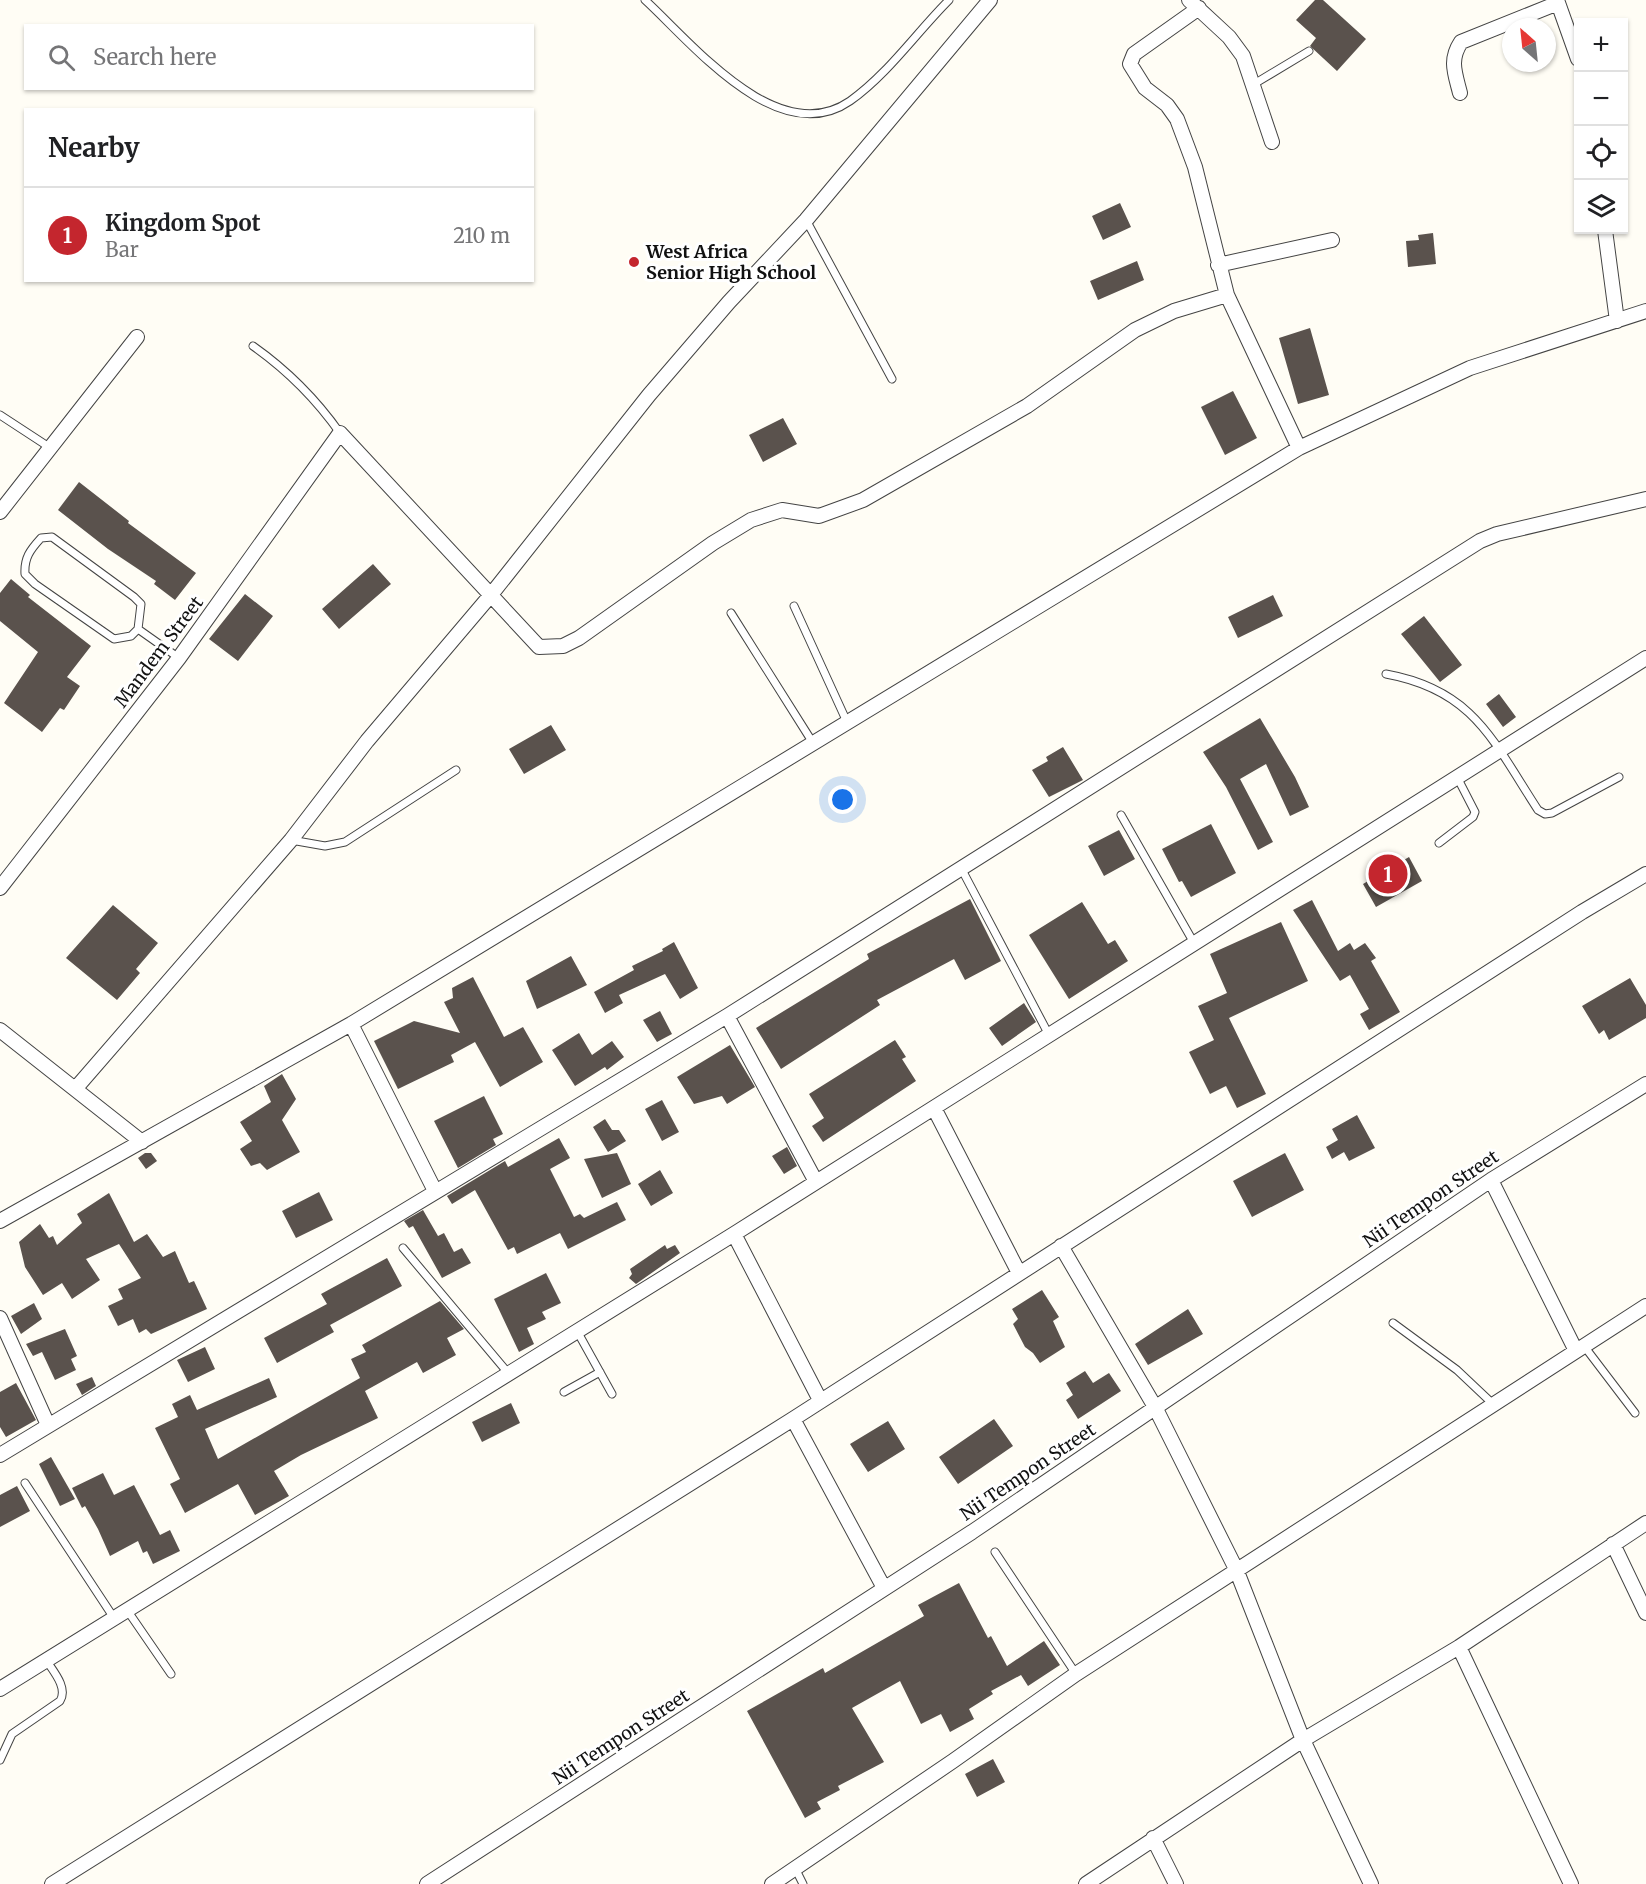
<!DOCTYPE html>
<html lang="en">
<head>
<meta charset="utf-8">
<style>
	body { margin:0; font-family:Merriweather,serif; background:#f2f2f2; color:#202124 }
	.controls { position:absolute; right:18px; top:18px; display:grid; overflow:hidden; border-radius:0px; box-shadow:0 2px 4px #0004 }
	.controls button { width:54px; height:54px; display:grid; place-items:center; padding:0; border:0; border-bottom:2px solid #e0e0e0; background:#fff; color:#202124; font:30px sans-serif }
	.compass { position:absolute; left:1502px; top:18px; width:54px; height:54px; border-radius:50%; background:#fff; box-shadow:0 2px 4px #0004; rotate:333deg }
	.you { position:absolute; left:843px; top:800px; width:21px; height:21px; margin:-15px; border:4px solid #fff; border-radius:50%; background:#1a73e8; box-shadow:0 0 0 9px #1a73e833 }
	.badge { display:grid; place-items:center; width:39px; height:39px; border-radius:50%; background:#c4262e; color:#fff; font-size:20px; font-weight:700 }
	.pin { position:absolute; translate:-50% -50%; border:3px solid #fff; box-shadow:0 2px 6px #0006 }
	.list { margin:0; padding:0; list-style:none }
	h2 { display:flex; justify-content:space-between; align-items:center; height:78px; margin:0; padding:0 24px; font-size:26px }
	h2 small { font-size:20px; font-weight:400; color:#757577 }
	.list li { display:grid; grid-template-columns:39px 1fr auto; gap:18px; align-items:center; box-sizing:border-box; height:96px; padding:0 24px; border-top:2px solid #e0e0e0 }
	.list b { display:block; font-size:22px; white-space:nowrap }
	.list p { margin:0; font-size:20px; white-space:nowrap; color:#757577 }
	.list em { font-size:20px; font-style:normal; color:#757577 }
	.icon { flex:none; width:33px; height:33px; fill:none; stroke:currentColor; stroke-width:2; stroke-linecap:round; stroke-linejoin:round }
	.map { position:relative; flex:none; width:1646px; height:1884px; overflow:hidden }
	.search { position:absolute; background:#fff; box-shadow:0 2px 4px #0004; left:24px; top:24px; width:510px; height:66px; display:flex; align-items:center; gap:15px; box-sizing:border-box; padding:0 21px; border-radius:0px; color:#757577; font-size:22px }
	.panel { position:absolute; background:#fff; box-shadow:0 2px 4px #0004; left:24px; top:108px; width:510px; height:174px; border-radius:0px }
	.map>svg:first-child { display:block }
	.building { fill:#5a524d }
	.lines { fill:none; stroke-linecap:round; stroke-linejoin:round }
	.lane-casing { stroke:#444; stroke-width:9 }
	.street-casing { stroke:#444; stroke-width:16 }
	.lane { stroke:#fff; stroke-width:7 }
	.street { stroke:#fff; stroke-width:14 }
	.poi-dot { fill:#c4262e; stroke:#fff; stroke-width:2 }
	.labels { text-anchor:middle; stroke-width:6; stroke-linejoin:round; paint-order:stroke }
	.poi-label { font-size:18px; font-weight:bold; fill:#111; stroke:#fff; text-anchor:start }
	.street-label { font-size:18px; fill:#111; stroke:#fff }
</style>
</head>
<body>
<div class="map">
<svg width="1646" height="1884" viewBox="0 0 1646 1884">
	<rect width="100%" height="100%" fill="#fffdf5"/>
	<path class="building" d="M1315,0H1323L1366,39L1337,71L1310,46L1316,38L1296,20Z
		M1120,203L1131,227L1103,240L1092,216Z
		M1433,233L1436,264L1408,267L1406,241L1419,240L1418,235Z
		M1137,261L1144,280L1098,300L1090,281Z
		M1310,328L1329,395L1298,404L1279,338Z
		M1233,391L1257,438L1225,455L1201,407Z
		M783,418L797,444L763,462L749,435Z
		M79,482L129,521L128,523L196,573L175,600L154,584L156,581L108,549L58,510Z
		M373,564L391,584L339,629L322,609Z
		M11,579L30,595L28,597L91,646L67,677L80,686L64,710L60,708L42,732L4,703L38,652L0,621V593Z
		M245,594L273,616L238,661L209,639Z
		M1273,595L1283,616L1238,638L1228,617Z
		M1424,616L1462,665L1440,682L1401,634Z
		M1499,694L1516,717L1503,727L1486,704Z
		M1260,718L1295,777L1309,807L1290,816L1266,764L1240,779L1273,842L1258,850L1226,787L1203,752Z
		M551,725L566,750L524,774L509,749Z
		M1063,747L1083,780L1049,797L1032,770L1048,761L1046,757Z
		M1211,824L1236,873L1191,897L1182,881L1179,882L1162,849Z
		M1119,830L1135,859L1104,876L1088,846Z
		M1409,857L1422,881L1376,907L1363,884Z
		M970,899L1001,961L965,980L954,959L877,1000L880,1005L781,1069L756,1028L869,959L867,954Z
		M1312,900L1338,951L1350,943L1354,950L1365,943L1376,958L1371,961L1400,1012L1369,1030L1360,1014L1369,1009L1350,975L1340,981L1293,910Z
		M1082,902L1108,944L1115,940L1128,961L1069,999L1029,935Z
		M113,905L158,943L136,969L140,973L117,1000L66,958Z
		M1281,922L1308,981L1229,1018L1266,1094L1237,1108L1226,1086L1210,1094L1189,1052L1214,1040L1198,1006L1227,993L1210,954Z
		M674,942L698,988L680,999L665,974L619,995L623,1003L605,1013L594,992L634,970L632,966L663,951L662,949Z
		M571,956L587,985L537,1009L526,981Z
		M473,977L504,1037L523,1027L543,1062L500,1087L475,1042L451,1055L454,1062L398,1089L374,1041L414,1021L460,1033L444,1002L453,998L452,988Z
		M1630,978L1646,1005V1018L1609,1040L1604,1030L1599,1034L1582,1006Z
		M1024,1003L1036,1022L1002,1046L989,1028Z
		M660,1011L672,1034L657,1042L643,1020Z
		M579,1033L592,1055L612,1041L624,1057L607,1070L605,1067L575,1086L552,1050Z
		M895,1040L906,1057L902,1059L916,1081L823,1142L812,1126L824,1118L809,1094Z
		M730,1045L755,1087L727,1104L722,1096L694,1104L677,1077Z
		M282,1074L296,1099L282,1120L300,1152L267,1170L260,1163L251,1166L240,1149L252,1141L240,1122L271,1102L264,1086Z
		M484,1096L503,1134L493,1139L496,1145L458,1168L434,1121Z
		M662,1100L679,1132L662,1141L645,1109Z
		M1357,1115L1375,1148L1349,1161L1344,1152L1332,1159L1326,1147L1338,1140L1332,1129Z
		M605,1119L612,1130H619L626,1141L608,1152L593,1127Z
		M559,1138L570,1158L550,1169L574,1217L580,1214L584,1218L617,1202L626,1220L568,1249L560,1233L517,1254L514,1247L508,1250L475,1190L452,1204L447,1196L505,1161L508,1167Z
		M787,1147L797,1166L784,1174L772,1156Z
		M145,1153H151L157,1161L146,1169L138,1158Z
		M617,1153L631,1184L602,1198L584,1159Z
		M1285,1153L1304,1190L1252,1217L1233,1181Z
		M660,1170L673,1193L651,1206L638,1184Z
		M319,1192L333,1220L296,1238L282,1211Z
		M109,1193L134,1242L147,1234L163,1257L175,1251L189,1283L194,1281L207,1309L151,1334L146,1329L139,1333L133,1319L118,1326L108,1306L123,1299L118,1289L141,1278L119,1244L86,1259L100,1280L72,1299L62,1283L43,1295L25,1267L19,1242L40,1224L49,1238L53,1236L57,1245L82,1223L77,1214Z
		M423,1210L438,1236L444,1233L454,1252L462,1248L471,1263L442,1278L413,1226L409,1228L404,1221Z
		M665,1245L667,1249L675,1245L680,1253L636,1284L629,1278L632,1274L630,1269Z
		M387,1258L402,1286L330,1325L334,1332L277,1363L264,1338L327,1304L321,1294Z
		M546,1273L561,1303L542,1312L546,1319L527,1328L534,1344L519,1352L494,1299Z
		M1042,1290L1059,1317L1053,1321L1065,1347L1040,1363L1033,1353L1025,1347L1013,1324L1018,1319L1012,1309Z
		M440,1301L464,1329L447,1338L456,1355L423,1373L417,1362L365,1391L378,1418L301,1455L274,1471L289,1496L255,1515L238,1484L185,1513L170,1484L180,1479L155,1428L178,1417L172,1404L190,1395L197,1410L269,1378L277,1397L205,1429L218,1459L360,1378L351,1359L366,1352L362,1345Z
		M34,1303L42,1319L21,1334L11,1316Z
		M1188,1309L1203,1334L1148,1365L1135,1344Z
		M65,1329L77,1356L71,1359L76,1370L55,1380L42,1352L33,1356L26,1344Z
		M205,1347L215,1369L188,1382L177,1360Z
		M1085,1371L1093,1383L1109,1373L1121,1391L1078,1419L1066,1400L1073,1395L1066,1383Z
		M92,1377L96,1386L82,1395L76,1384Z
		M16,1383L36,1420L6,1437L0,1427V1392Z
		M511,1403L520,1423L482,1442L472,1422Z
		M994,1419L1013,1446L958,1484L939,1457Z
		M888,1421L905,1449L868,1472L850,1444Z
		M51,1457L75,1499L60,1506L39,1464Z
		M103,1473L114,1495L134,1485L160,1535L170,1530L180,1551L153,1564L147,1551L143,1553L138,1541L110,1556L98,1529L85,1506L82,1508L72,1488Z
		M17,1486L30,1511L0,1527V1495Z
		M959,1583L988,1638L991,1636L1007,1666L1044,1641L1060,1665L1028,1686L1021,1675L991,1691L993,1694L969,1709L974,1719L950,1732L941,1714L921,1724L900,1681L852,1708L884,1762L838,1786L840,1790L817,1802L821,1809L805,1818L747,1711L823,1668L825,1673L924,1616L918,1605Z
		M993,1759L1005,1782L977,1797L965,1774Z"/>
	<g class="lines">
		<defs>
			<path id="lane" d="M645,0C691,42 778,151 850,101C888,74 916,33 949,0
				M1254,84L1309,51
				M806,220L892,379
				M253,346C287,370 316,399 340,433
				M0,415L49,447
				M794,606L847,722
				M731,613L813,743
				M138,629L131,636L114,639L35,584L25,574C24,558 30,550 41,538L52,537L134,597L141,604L138,629L179,658
				M1386,674C1474,690 1493,741 1538,810L1545,814L1552,813L1619,777
				M1121,815L1194,943
				M291,840L325,846L345,842L456,770
				M1439,843L1473,817L1475,812L1457,777
				M961,868L1049,1035
				M403,1248L509,1374
				M1393,1323L1457,1370L1493,1404
				M577,1331L612,1394
				M1584,1346L1635,1413
				M564,1392L600,1372
				M25,1483L114,1618
				M995,1552L1076,1674
				M127,1610L171,1674
				M0,1760L12,1734L60,1701C68,1688 54,1672 46,1660
				M795,1868L803,1884"/>
			<path id="street" d="M1189,0L1229,37L1243,56L1272,142
				M1557,0L1578,59
				M1199,8L1134,54L1130,64L1145,88L1167,105L1177,119L1195,167L1227,295L1299,448
				M1460,93C1455,73 1449,60 1461,42L1558,3
				M1605,230L1617,321
				M1218,265L1332,240
				M0,512L137,337
				M0,888L179,658L340,433L539,647L563,646L579,638L713,543L751,520L782,510L819,516L863,500L1027,406L1135,330L1174,311L1227,295
				M727,1016L815,1180
				M351,1024L435,1191
				M0,1030L142,1142
				M76,1088L291,840L367,741L490,596L649,395L729,302L806,220L990,0
				M934,1108L1019,1273
				M1491,1180L1576,1351
				M0,1221L351,1024L1299,448L1470,368L1646,311
				M734,1234L820,1400
				M1061,1246L1155,1407L1236,1569L1303,1740L1371,1884
				M0,1318L48,1425
				M793,1419L884,1588
				M0,1455L727,1016L1480,541L1497,534L1646,499
				M1613,1544L1646,1613
				M1459,1647L1571,1884
				M0,1689L734,1234L1646,658
				M1153,1838L1176,1884
				M52,1884L793,1419L1582,912L1646,874
				M427,1884L972,1532L1491,1180L1646,1084
				M772,1884L953,1761L1076,1674L1646,1306
				M1086,1884L1303,1740L1459,1647L1646,1523"/>
		</defs>
		<use href="#lane" class="lane-casing"/>
		<use href="#street" class="street-casing"/>
		<use href="#lane" class="lane"/>
		<use href="#street" class="street"/>
	</g>
	<circle class="poi-dot" cx="634" cy="262" r="6"/>
	<g class="labels">
		<g class="poi-label">
			<text x="646" y="258">West Africa<tspan x="646" dy="21">Senior High School</tspan></text>
		</g>
		<g class="street-label">
			<text transform="translate(159 652) rotate(-53)" y="6">Mandem Street</text>
			<text transform="translate(1431 1199) rotate(-34)" y="6">Nii Tempon Street</text>
			<text transform="translate(1028 1472) rotate(-34)" y="6">Nii Tempon Street</text>
			<text transform="translate(621 1737) rotate(-33)" y="6">Nii Tempon Street</text>
		</g>
	</g>
</svg>
<div class="controls">
<button>+</button>
<button>−</button>
<button><svg class="icon" aria-label="locate" viewBox="0 0 24 24"><circle cx="12" cy="12" r="6"/><path d="M12 2v4M12 18v4M2 12h4M18 12h4"/></svg></button>
<button><svg class="icon" aria-label="layers" viewBox="0 0 24 24"><path d="M12 4l9 5-9 5-9-5zM3 14l9 5 9-5"/></svg></button>
</div>
<svg class="compass" viewBox="-18 -18 36 36"><path d="M0-13l5 13h-10z" fill="#e53935"/><path d="M0 13l5-13h-10z" fill="#757577"/></svg>
<div class="you"></div>
<div class="pin badge" style="left:1388px;top:874px">1</div>
<div class="search"><svg class="icon" aria-label="search" viewBox="0 0 24 24"><circle cx="10" cy="10" r="6"/><path d="M15 15l6 6"/></svg>Search here</div>
<section class="panel">
<h2>Nearby<small></small></h2>
<ul class="list">
<li><span class="badge">1</span><div><b>Kingdom Spot</b><p>Bar</p></div><em>210 m</em></li>
</ul>
</section>
</div>
</body>
</html>
